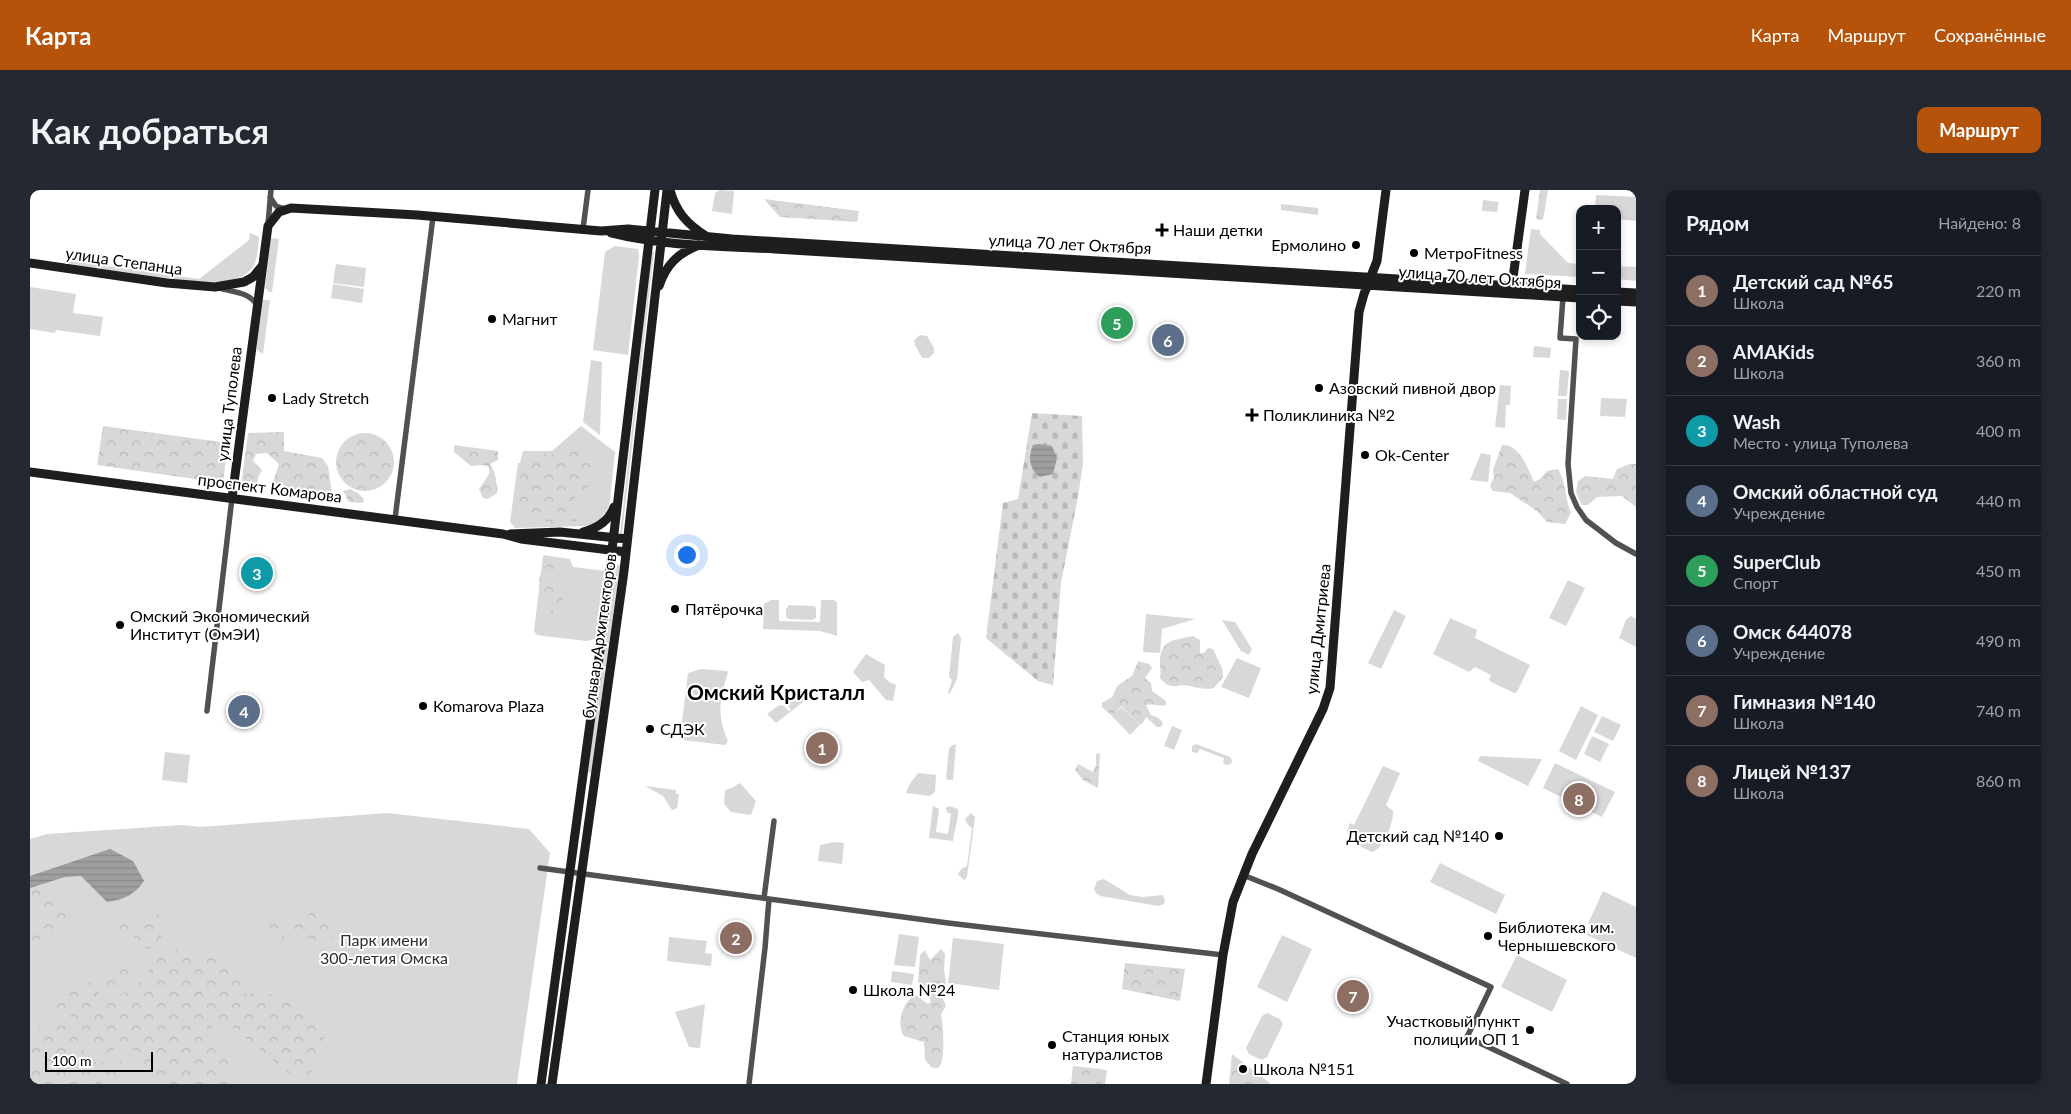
<!DOCTYPE html>
<html lang="ru">
<head>
<meta charset="utf-8">
<style>
	body { margin:0; font-family:Lato,sans-serif; background:#242831; color:#f1f3f6 }
	.controls { position:absolute; right:15px; top:15px; display:grid; overflow:hidden; border-radius:10px; box-shadow:0 2px 8px #0003 }
	.controls button { width:45px; height:45px; display:grid; place-items:center; padding:0; border:0; border-bottom:1px solid #363941; background:#171b24; color:#f1f3f6; font:25px sans-serif }
	.scale { position:absolute; left:15px; bottom:12px; width:108px; box-sizing:border-box; padding-left:5px; border:2px solid #000; border-top:0; font-size:14px; line-height:18px; white-space:nowrap; color:#000; -webkit-text-stroke:4px #fff; paint-order:stroke }
	.you { position:absolute; left:656px; top:364px; width:18px; height:18px; margin:-12px; border:4px solid #fff; border-radius:50%; background:#1a73e8; box-shadow:0 0 0 8px #1a73e833 }
	.badge { display:grid; place-items:center; width:32px; height:32px; border-radius:50%; background:#b45309; color:#fff; font-size:16px; font-weight:700 }
	.pin { position:absolute; translate:-50% -50%; border:2px solid #fff; box-shadow:0 1px 5px #0006 }
	.list { margin:0; padding:0; list-style:none }
	h2 { display:flex; justify-content:space-between; align-items:center; height:65px; margin:0; padding:0 20px; font-size:21px }
	h2 small { font-size:16px; font-weight:400; color:#9ea1a6 }
	.list li { display:grid; grid-template-columns:32px 1fr auto; gap:15px; align-items:center; box-sizing:border-box; height:70px; padding:0 20px; border-top:1px solid #363941 }
	.list b { display:block; font-size:19px; white-space:nowrap }
	.list p { margin:0; font-size:16px; white-space:nowrap; color:#9ea1a6 }
	.list em { font-size:16px; font-style:normal; color:#9ea1a6 }
	.icon { flex:none; width:28px; height:28px; fill:none; stroke:currentColor; stroke-width:2; stroke-linecap:round; stroke-linejoin:round }
	.map { position:relative; flex:none; width:1606px; height:894px; overflow:hidden; border-radius:10px }
	header { display:flex; align-items:center; gap:30px; box-sizing:border-box; height:70px; padding:0 25px; background:#b45309; color:#fff }
	header strong { font-size:24px }
	nav { display:flex; gap:28px; margin-inline-start:auto; font-size:18px }
	.intro { display:flex; align-items:center; justify-content:space-between; box-sizing:border-box; height:120px; padding:0 30px }
	h1 { margin:0; font-size:35px }
	.button { padding:12px 22px; border-radius:10px; background:#b45309; color:#fff; font-size:18px; font-weight:700 }
	main { display:flex; gap:30px; padding:0 30px }
	aside { flex:1; background:#171b24; border-radius:10px; box-shadow:0 2px 8px #0003 }
	.map>svg:first-child { display:block }
	.green { fill:#d8d8d8 }
	.forest { fill:url(#forest-crowns) }
	.cemetery { fill:url(#cemetery-stones) }
	.water { fill:url(#water-rules) }
	.lines { fill:none; stroke-linecap:round; stroke-linejoin:round }
	.street { stroke:#515151; stroke-width:5.5 }
	.secondary { stroke:#1e1e1e; stroke-width:9 }
	.poi-dot { fill:#000; stroke:#fff; stroke-width:2 }
	.labels { text-anchor:middle; stroke-width:4; stroke-linejoin:round; paint-order:stroke }
	.poi-label { font-size:16px; fill:#000; stroke:#fff; text-anchor:start }
	.street-label { font-size:16px; fill:#000; stroke:#fff }
	.park-label { font-size:16px; fill:#2f2f2f; stroke:#fff }
	.district-label { font-size:21px; font-weight:bold; fill:#000; stroke:#fff }
</style>
</head>
<body>
<header>
<strong>Карта</strong>
<nav><a>Карта</a><a>Маршрут</a><a>Сохранённые</a></nav>
</header>
<div class="intro"><h1>Как добраться</h1><a class="button">Маршрут</a></div>
<main>
<div class="map">
<svg width="1606" height="894" viewBox="0 0 1606 894">
	<defs>
		<pattern id="forest-crowns" width="20" height="18" patternUnits="userSpaceOnUse" patternTransform="scale(1.25)"><rect width="20" height="18" fill="#d8d8d8"/><path d="M2 6a3 3 0 1 1 6 0M12 15a3 3 0 1 1 6 0" fill="none" stroke="#b8b8b8"/></pattern>
		<pattern id="cemetery-stones" width="16" height="16" patternUnits="userSpaceOnUse" patternTransform="scale(1.25)"><rect width="16" height="16" fill="#d8d8d8"/><path d="M2 7V4a2 2 0 0 1 4 0v3zM10 15v-3a2 2 0 0 1 4 0v3z" fill="#b8b8b8"/></pattern>
		<pattern id="water-rules" width="6" height="5" patternUnits="userSpaceOnUse" patternTransform="scale(1.25)"><rect width="6" height="5" fill="#9f9f9f"/><path d="M0 2.5h6" fill="none" stroke="#878787"/></pattern>
	</defs>
	<rect width="100%" height="100%" fill="#fff"/>
	<path class="green" d="M690,0L704,1L702,24L682,21L685,3Z
		M1566,5L1606,7V31L1587,29V19H1565Z
		M1453,10L1469,12L1467,22L1452,21Z
		M1251,14L1288,18V25L1251,20Z
		M1501,39L1510,40V44L1538,73L1550,74V87L1495,84Z
		M220,43L229,47C228,56 228,67 224,75C214,93 186,93 168,93L34,73L35,70L169,89L219,50Z
		M241,48L249,49L242,102H239L235,98Z
		M585,56L608,59L609,66L598,165L563,160L575,62Z
		M622,62H624L592,344H590Z
		M306,74L336,78L334,97L303,93Z
		M1587,76L1606,77V91L1587,89Z
		M303,94L334,99L332,113L301,108Z
		M0,97L46,104L43,123L73,127L70,146L26,140L25,143L0,139Z
		M233,110H240L233,164L227,160V155Z
		M890,145L897,146L904,158V163L899,168H892L885,155L884,150Z
		M1504,156L1521,158L1520,168L1503,167Z
		M561,170L572,172L570,245L553,232Z
		M1530,180L1539,181L1537,206H1528Z
		M1470,195L1481,196L1480,215H1476L1475,238L1465,237Z
		M1571,208L1597,209L1595,227L1570,226Z
		M1528,209H1537L1536,230L1527,229Z
		M551,236L585,262L580,310L578,319L569,330L557,336L485,338L480,332L488,273H490L493,261H522Z
		M1451,263L1461,265L1458,292L1440,290Z
		M513,365L540,369L543,377L576,381L568,443L564,449L557,451L513,446L507,445L504,441Z
		M585,374L590,375L561,583L558,582Z
		M1538,390L1555,398L1536,436L1519,428Z
		M741,410H749V431L790,432L791,410H803L807,412V446L790,441L733,439L734,414Z
		M759,415L784,416L786,418V428L782,430L758,429L756,426V419Z
		M1364,420L1376,426L1351,479L1338,473Z
		M1116,424L1165,429L1132,439L1130,463L1113,462Z
		M1601,426L1606,429V457L1589,448L1596,430Z
		M1420,428L1447,440L1445,448L1500,475L1487,502L1484,503L1461,492L1459,490L1461,485L1445,477L1439,482L1403,464Z
		M1192,430L1205,432L1222,459L1219,465L1211,461Z
		M928,443L931,448L927,489L920,503H918L922,490L919,487L923,447Z
		M836,464L855,475L854,487L859,492L866,495L863,511L856,510L839,490L832,492L823,482Z
		M1207,468L1231,478L1219,508L1191,497Z
		M671,479L697,481L698,483C689,509 687,526 698,551L695,555L652,550L650,548L658,483Z
		M770,498L777,509L746,533L737,524L749,515L754,516L759,521L761,520L756,514V509Z
		M1551,516L1568,525L1546,570L1529,561Z
		M1092,517L1110,535L1100,545L1082,526Z
		M1572,526L1591,535L1583,551L1564,542Z
		M1142,536L1152,540L1144,560L1134,556Z
		M1562,546L1579,554L1570,572L1554,564Z
		M926,554L923,590H918L916,588L919,559L921,556Z
		M1166,554L1200,567L1202,570L1201,574L1195,575L1193,572L1194,568L1170,559L1167,563L1162,562V556Z
		M135,562L160,565L157,593L132,590Z
		M1450,566L1512,569L1498,596L1448,571Z
		M1525,573L1585,602L1572,627L1513,598Z
		M1353,576L1370,583L1356,615L1363,621C1364,632 1353,660 1342,662L1321,652L1317,641L1320,633L1324,635Z
		M888,583L906,585L905,602L900,606L876,603L879,595Z
		M710,593L726,611L721,625L701,622L694,614L695,600L702,598Z
		M615,596L646,600V604H649L647,618L642,620L633,606Z
		M903,616L909,619L906,642L918,644L921,624L917,622L916,618L919,616L928,619C929,628 924,641 923,651L899,648Z
		M357,623L499,639L520,663L487,894H0V649L17,644L152,635L171,637Z
		M941,623L945,627L937,687L934,690L928,684L931,679L937,676L942,638L937,634L935,629Z
		M804,652L814,653L812,674L788,671L790,655Z
		M1410,673L1475,705L1466,724L1400,692Z
		M1074,689L1100,705L1112,707L1133,705L1135,711L1134,714L1128,716L1070,706L1066,703L1064,699L1067,691Z
		M1573,701L1606,717V768L1557,745L1561,736L1558,734Z
		M869,744L889,747L885,777L864,775Z
		M1252,745L1282,759L1257,812L1227,797Z
		M639,747L677,751L675,763L682,764L681,776L637,771Z
		M923,748L974,754L969,800L918,793Z
		M1487,765L1537,790L1522,822L1471,797Z
		M862,781L884,784L882,795L861,792Z
		M675,814L670,858L659,857L645,822Z
		M1237,823L1250,829L1253,834L1237,867L1232,870L1219,864L1216,858L1232,826Z"/>
	<path class="forest" d="M1510,0H1518L1513,30L1506,29Z
		M734,9L829,21L827,32L750,27Z
		M73,236L198,253L193,293L67,275Z
		M254,242V261L292,268L298,276L303,310L253,303L243,292L249,274L237,263L226,264L223,271L232,280L228,288L227,299L211,296L218,243Z
		M306 272a29 29 0 1 1 58 0a29 29 0 1 1-58 0Z
		M538,254L545,255L568,273C567,291 556,299 543,309V313L550,322L551,329L548,331H540L535,325L531,327L527,334C517,337 514,330 509,323H505L489,327L485,321L493,271L502,264L526,265Z
		M424,255L468,261V270L460,274C467,284 464,288 468,298L467,303L458,309L453,308L449,299L459,284V277L453,275L441,276L424,262Z
		M1472,255C1490,254 1498,279 1504,292L1510,289L1517,281L1528,279C1536,291 1535,309 1541,323L1535,334L1517,332L1507,321L1480,303L1463,301L1460,296L1464,287L1463,280Z
		M1600,274H1606V317L1592,306L1567,307L1558,315H1552L1546,302L1548,291L1555,286L1583,289L1587,279Z
		M320,299L328,303L334,309L333,313L319,312L313,301Z
		M522,372H529L530,374L524,382L526,393L530,395L533,388L538,392L540,399L530,413L531,420L525,426L522,425L519,416L513,413C508,397 505,381 522,372Z
		M1163,446L1170,450V463H1174L1178,458L1183,459L1192,478L1193,487L1184,498C1174,500 1169,498 1160,496C1147,493 1141,502 1130,488C1131,482 1130,478 1130,472C1130,449 1145,450 1163,446Z
		M1108,471L1119,474L1122,478L1115,488L1121,493L1122,501L1136,511V515C1129,517 1123,513 1116,515L1121,525C1128,527 1130,528 1133,534L1131,537H1127L1116,527L1112,534H1109L1092,516L1082,526L1072,517V513L1082,507L1088,495L1102,486Z
		M1070,563L1068,598L1053,590L1045,580L1048,574L1063,582L1066,575V564Z
		M15,697L22,712C33,715 41,717 42,730L33,739L0,754V736L22,728L23,722H0V701Z
		M290,720L297,721L305,743L303,749L289,757L281,754C276,741 268,737 255,744L252,753L242,757L237,748L238,734C251,729 262,735 275,732L280,722Z
		M127,722C138,742 137,744 119,759L109,757L103,745L89,748L84,740L87,736Z
		M151,758L208,777L217,786L219,794L214,804L236,802L268,815L277,823L275,829L285,834L297,853L289,864L287,878L275,887L262,886L197,833L185,829L177,853L191,858L195,869L203,877L196,894H127L128,889L124,885L116,886L108,882L104,872L108,867L107,860L100,861L90,856L78,864H67L42,827L24,823L21,820C24,813 34,806 41,801C54,792 73,789 88,781C97,777 100,771 109,771L111,776C99,789 86,799 69,801L68,810L71,814C82,808 98,803 106,795C124,777 122,765 151,758Z
		M911,759L915,764L914,780L916,793L911,804L916,816L911,824C913,833 916,871 909,877C906,879 904,878 901,877L895,869L894,852L874,846C866,836 872,810 886,805L898,814L901,812L899,805L888,793L890,765L895,760L900,770Z
		M1095,773L1155,779L1150,811L1092,799Z
		M32,832L41,835L55,863L64,872H94L98,879L90,888L77,894H0V842L16,836Z
		M1202,864L1240,893L1239,894H1199Z
		M1043,876L1077,880L1075,894H1041Z"/>
	<path class="cemetery" d="M1002,223L1052,226L1053,273L1048,307L1031,393L1023,495L1008,491L956,448L973,313L988,309Z"/>
	<path class="water" d="M1009,254L1022,256L1027,268L1023,284L1010,287C999,279 998,267 1003,255Z
		M80,659L103,671L114,691C106,704 93,710 77,712L51,686L35,687L0,698V686Z"/>
	<g class="lines">
		<path class="street" d="M240,7L246,16L255,19
			M238,34L241,0
			M553,39L558,0
			M189,98C203,102 219,102 227,115
			M1533,107L1530,148L1546,149L1538,274L1541,303L1547,317L1556,330L1586,353L1606,364
			M365,329L403,27
			M177,521L202,308
			M510,678L918,733L1193,765
			M1213,685L1248,699L1461,797L1437,847L1537,894
			M734,708L744,631
			M719,894L735,758L739,709"/>
		<path class="secondary" d="M640,0C646,22 657,34 676,46
			M581,43C632,56 692,56 745,59L1550,108
			M0,73L137,93L185,97L214,92L223,87L232,76
			M1482,95L1495,0
			M629,96C636,75 648,63 669,55
			M1587,102L1606,103
			M1587,111L1606,112
			M0,282L473,344L491,349L596,362
			M202,308L238,36L249,22L261,18L387,25L571,41L598,39L702,49L1550,100
			M553,342C568,338 579,331 584,317
			M480,344L530,342L597,349
			M511,894L570,460L625,0
			M522,894L594,381L637,0
			M1176,894L1193,765L1203,712L1222,664L1293,519L1300,498L1329,122L1334,104L1347,71L1356,0"/>
	</g>
	<g class="poi-dot">
		<path d="M1129.5 32.5h5v5h5v5h-5v5h-5v-5h-5v-5h5z"/>
		<circle cx="1326" cy="55" r="5"/>
		<circle cx="1384" cy="63" r="5"/>
		<circle cx="462" cy="129" r="5"/>
		<circle cx="1289" cy="198" r="5"/>
		<circle cx="242" cy="208" r="5"/>
		<path d="M1219.5 217.5h5v5h5v5h-5v5h-5v-5h-5v-5h5z"/>
		<circle cx="1335" cy="265" r="5"/>
		<circle cx="645" cy="419" r="5"/>
		<circle cx="90" cy="435" r="5"/>
		<circle cx="393" cy="516" r="5"/>
		<circle cx="620" cy="539" r="5"/>
		<circle cx="1469" cy="646" r="5"/>
		<circle cx="1458" cy="746" r="5"/>
		<circle cx="823" cy="800" r="5"/>
		<circle cx="1500" cy="840" r="5"/>
		<circle cx="1022" cy="855" r="5"/>
		<circle cx="1213" cy="879" r="5"/>
	</g>
	<g class="labels">
		<g class="poi-label">
			<text x="1143" y="46">Наши детки</text>
			<text x="1316" y="61" text-anchor="end">Ермолино</text>
			<text x="1394" y="69">МетроFitness</text>
			<text x="472" y="135">Магнит</text>
			<text x="1299" y="204">Азовский пивной двор</text>
			<text x="252" y="214">Lady Stretch</text>
			<text x="1233" y="231">Поликлиника №2</text>
			<text x="1345" y="271">Ok-Center</text>
			<text x="655" y="425">Пятёрочка</text>
			<text x="100" y="432">Омский Экономический<tspan x="100" dy="18">Институт (ОмЭИ)</tspan></text>
			<text x="403" y="522">Komarova Plaza</text>
			<text x="630" y="545">СДЭК</text>
			<text x="1459" y="652" text-anchor="end">Детский сад №140</text>
			<text x="1468" y="743">Библиотека им.<tspan x="1468" dy="18">Чернышевского</tspan></text>
			<text x="833" y="806">Школа №24</text>
			<text x="1490" y="837" text-anchor="end">Участковый пункт<tspan x="1490" dy="18">полиции ОП 1</tspan></text>
			<text x="1032" y="852">Станция юных<tspan x="1032" dy="18">натуралистов</tspan></text>
			<text x="1223" y="885">Школа №151</text>
		</g>
		<g class="street-label">
			<text transform="translate(1040 54) rotate(3)" y="6">улица 70 лет Октября</text>
			<text transform="translate(94 71) rotate(8)" y="6">улица Степанца</text>
			<text transform="translate(1450 87) rotate(4)" y="6">улица 70 лет Октября</text>
			<text transform="translate(199 214) rotate(-83)" y="6">улица Туполева</text>
			<text transform="translate(240 298) rotate(7)" y="6">проспект Комарова</text>
			<text transform="translate(1288 439) rotate(-84)" y="6">улица Дмитриева</text>
			<text transform="translate(569 446) rotate(-82)" y="6">бульвар Архитекторов</text>
		</g>
		<g class="park-label">
			<text x="354" y="756">Парк имени<tspan x="354" dy="18">300-летия Омска</tspan></text>
		</g>
		<g class="district-label">
			<text x="746" y="510">Омский Кристалл</text>
		</g>
	</g>
</svg>
<div class="controls">
<button>+</button>
<button>−</button>
<button><svg class="icon" aria-label="locate" viewBox="0 0 24 24"><circle cx="12" cy="12" r="6"/><path d="M12 2v4M12 18v4M2 12h4M18 12h4"/></svg></button>
</div>
<div class="scale">100 m</div>
<div class="you"></div>
<div class="pin badge" style="left:792px;top:558px;background:#8d6e63">1</div>
<div class="pin badge" style="left:706px;top:748px;background:#8d6e63">2</div>
<div class="pin badge" style="left:227px;top:383px;background:#0f9aa8">3</div>
<div class="pin badge" style="left:214px;top:521px;background:#5c6f8a">4</div>
<div class="pin badge" style="left:1087px;top:133px;background:#2e9e5b">5</div>
<div class="pin badge" style="left:1138px;top:150px;background:#5c6f8a">6</div>
<div class="pin badge" style="left:1323px;top:806px;background:#8d6e63">7</div>
<div class="pin badge" style="left:1549px;top:609px;background:#8d6e63">8</div>
</div>
<aside>
<h2>Рядом<small>Найдено: 8</small></h2>
<ul class="list">
<li><span class="badge" style="background:#8d6e63">1</span><div><b>Детский сад №65</b><p>Школа</p></div><em>220 m</em></li>
<li><span class="badge" style="background:#8d6e63">2</span><div><b>AMAKids</b><p>Школа</p></div><em>360 m</em></li>
<li><span class="badge" style="background:#0f9aa8">3</span><div><b>Wash</b><p>Место · улица Туполева</p></div><em>400 m</em></li>
<li><span class="badge" style="background:#5c6f8a">4</span><div><b>Омский областной суд</b><p>Учреждение</p></div><em>440 m</em></li>
<li><span class="badge" style="background:#2e9e5b">5</span><div><b>SuperClub</b><p>Спорт</p></div><em>450 m</em></li>
<li><span class="badge" style="background:#5c6f8a">6</span><div><b>Омск 644078</b><p>Учреждение</p></div><em>490 m</em></li>
<li><span class="badge" style="background:#8d6e63">7</span><div><b>Гимназия №140</b><p>Школа</p></div><em>740 m</em></li>
<li><span class="badge" style="background:#8d6e63">8</span><div><b>Лицей №137</b><p>Школа</p></div><em>860 m</em></li>
</ul>
</aside>
</main>
</body>
</html>
